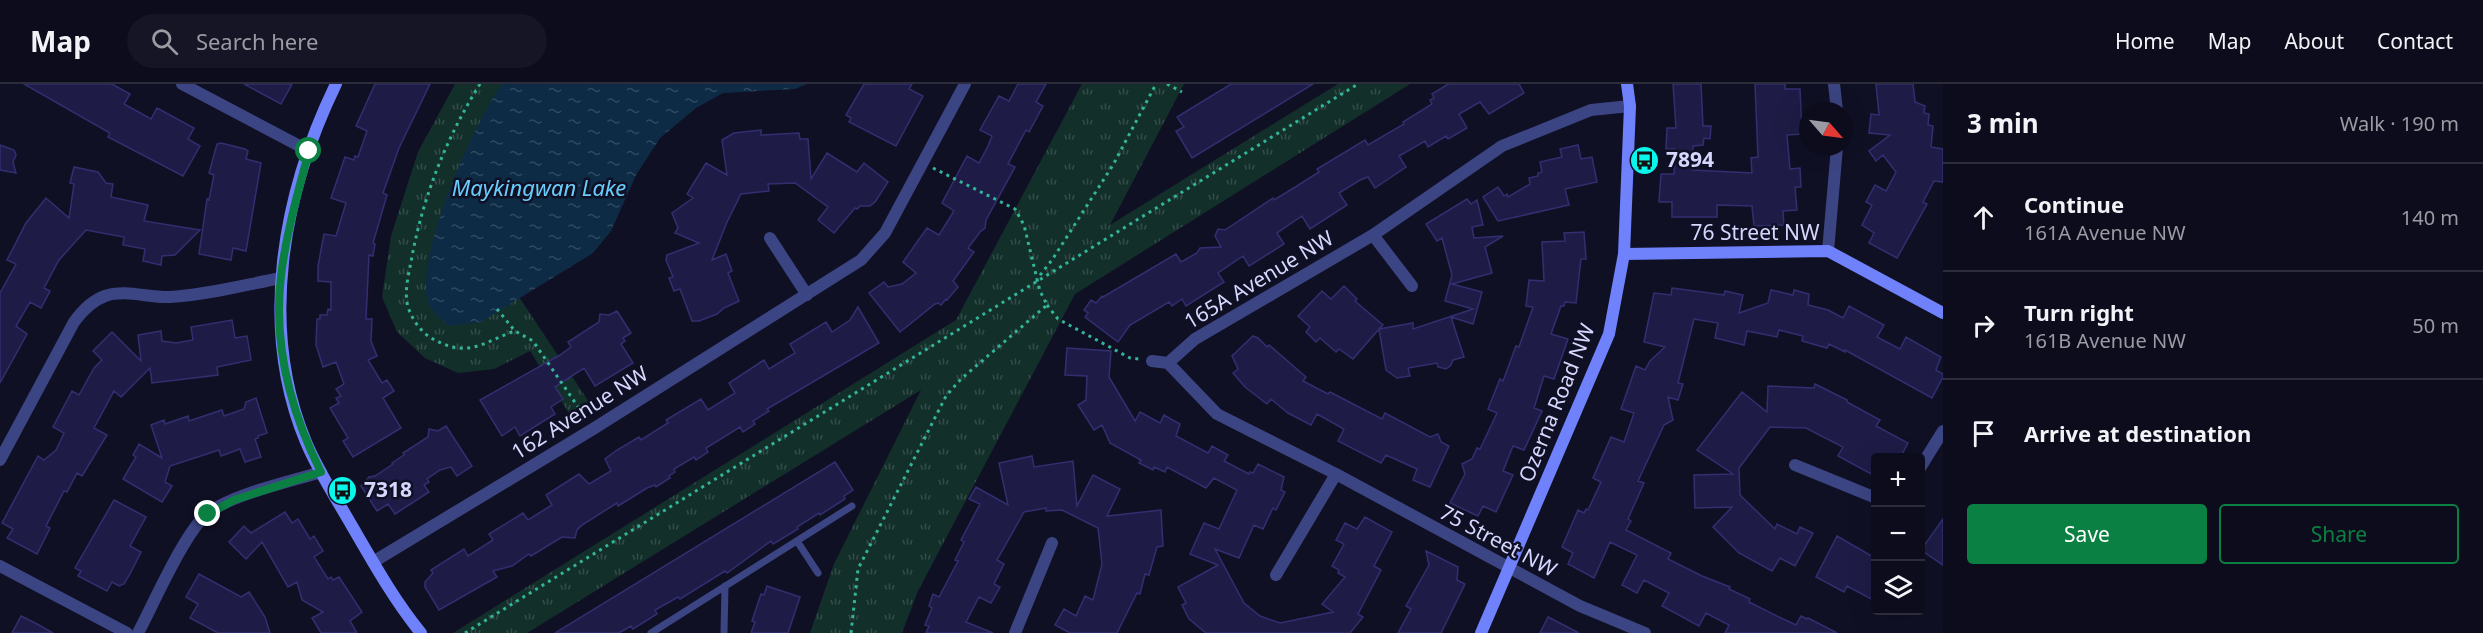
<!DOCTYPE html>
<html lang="en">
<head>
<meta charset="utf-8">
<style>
	body { margin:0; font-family:"Noto Sans",sans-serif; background:#151525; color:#f1f3f6 }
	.controls { position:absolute; right:18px; bottom:18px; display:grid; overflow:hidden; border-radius:6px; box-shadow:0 6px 24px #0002 }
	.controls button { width:54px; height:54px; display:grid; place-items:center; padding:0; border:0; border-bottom:2px solid #2c2c3b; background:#0c0c1c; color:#f1f3f6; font:30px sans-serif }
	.compass { position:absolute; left:1799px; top:18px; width:54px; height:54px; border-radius:50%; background:#0c0c1c; box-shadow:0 6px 24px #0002; rotate:118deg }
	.stop { position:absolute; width:18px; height:18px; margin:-14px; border:4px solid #0b8043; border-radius:50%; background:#fff }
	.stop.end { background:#0b8043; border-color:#fff; box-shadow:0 2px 6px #0008 }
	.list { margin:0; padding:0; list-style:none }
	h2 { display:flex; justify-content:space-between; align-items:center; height:78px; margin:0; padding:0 24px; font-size:26px }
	h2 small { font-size:20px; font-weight:400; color:#9a9ba3 }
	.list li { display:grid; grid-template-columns:39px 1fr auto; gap:18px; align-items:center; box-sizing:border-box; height:108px; padding:0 24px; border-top:2px solid #2c2c3b }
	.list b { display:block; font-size:22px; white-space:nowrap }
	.list p { margin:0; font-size:20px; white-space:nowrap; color:#9a9ba3 }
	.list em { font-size:20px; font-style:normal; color:#9a9ba3 }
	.actions { display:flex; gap:12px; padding:18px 24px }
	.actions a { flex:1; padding:14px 0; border:2px solid #0b8043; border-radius:6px; text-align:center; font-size:21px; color:#0b8043 }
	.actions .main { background:#0b8043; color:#fff }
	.icon { flex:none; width:33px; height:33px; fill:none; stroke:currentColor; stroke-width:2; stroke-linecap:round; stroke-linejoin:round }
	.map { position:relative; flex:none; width:1943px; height:549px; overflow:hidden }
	header { display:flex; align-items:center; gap:36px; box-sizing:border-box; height:84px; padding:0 30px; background:#0c0c1c; border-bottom:2px solid #2c2c3b }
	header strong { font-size:28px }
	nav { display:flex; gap:33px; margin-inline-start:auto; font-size:21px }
	.search { width:420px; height:54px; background:#151525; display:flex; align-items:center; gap:15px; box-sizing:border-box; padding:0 21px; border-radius:33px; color:#9a9ba3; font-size:22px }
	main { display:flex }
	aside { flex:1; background:#0c0c1c }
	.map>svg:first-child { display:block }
	.grass { fill:url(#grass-tufts) }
	.water { fill:url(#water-ripples) }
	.building { fill:#1e1c46; stroke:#322f71; stroke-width:1.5 }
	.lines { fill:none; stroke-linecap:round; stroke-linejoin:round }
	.path { stroke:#33b498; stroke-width:3; stroke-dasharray:3 4.5; stroke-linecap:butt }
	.lane { stroke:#3c4583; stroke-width:7 }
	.street { stroke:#3c4583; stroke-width:12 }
	.secondary { stroke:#6f82fb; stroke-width:12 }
	.route { stroke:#0b8043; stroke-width:8 }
	.labels { text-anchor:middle; stroke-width:5; stroke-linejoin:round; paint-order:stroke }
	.poi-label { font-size:21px; font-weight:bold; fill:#d5d7fe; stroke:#101025; text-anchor:start }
	.street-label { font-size:21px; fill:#d5d7fe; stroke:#101025 }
	.water-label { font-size:22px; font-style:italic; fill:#67cdfa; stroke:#101025 }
</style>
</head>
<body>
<header>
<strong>Map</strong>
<div class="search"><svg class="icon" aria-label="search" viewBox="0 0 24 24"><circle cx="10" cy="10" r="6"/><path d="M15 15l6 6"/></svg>Search here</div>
<nav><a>Home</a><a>Map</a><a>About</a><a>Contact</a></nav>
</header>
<main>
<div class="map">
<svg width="1943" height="549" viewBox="0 0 1943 549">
	<defs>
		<pattern id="grass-tufts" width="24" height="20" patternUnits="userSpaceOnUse" patternTransform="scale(1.5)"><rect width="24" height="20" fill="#132f2a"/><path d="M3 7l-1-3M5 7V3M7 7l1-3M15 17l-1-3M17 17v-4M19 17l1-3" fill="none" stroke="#344c4a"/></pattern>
		<pattern id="water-ripples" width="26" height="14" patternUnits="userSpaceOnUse" patternTransform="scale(1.5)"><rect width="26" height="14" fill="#0e2b46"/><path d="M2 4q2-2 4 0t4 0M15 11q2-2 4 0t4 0" fill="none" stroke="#304962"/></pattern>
	</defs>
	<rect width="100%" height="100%" fill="#101025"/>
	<path class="grass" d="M455,0H545L457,183L519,213L593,324L570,331L530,267L494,285L458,289L425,274L397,248L382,213L391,152L418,68Z
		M1082,0H1184L1110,141L1338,0H1410L1075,210L918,507L902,549H810L834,480L921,306L527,549H453L956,236Z"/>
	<path class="water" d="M502,0H807L795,5L723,9L696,24L660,54L636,91L611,147L593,169L481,238L449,242C441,235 429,226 427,214C418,165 473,41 502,0Z"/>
	<path class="building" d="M24,0H112L130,10L124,20L151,35L157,24L194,44L188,55L200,62L183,92L108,53L110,49Z
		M244,0H292L281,20Z
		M375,0H430L399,64L383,109L387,111L373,159L375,160L373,172L369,171L366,235H372L371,257L377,272L368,276L382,299L387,296L394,307L383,314L401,344L353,373L343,357L348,354L330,324L339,319L336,314L341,312L336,305L344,300L336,278L323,283L316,261L317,235H320V231H327L328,225L331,226V198L318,197V182L324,150L336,152L346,119L331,114L345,73L354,76L355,72L358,73L367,47L356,42Z
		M864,0H912L909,5L923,12L896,62L849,38L851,34L846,31Z
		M1018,0H1046L1036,18L1043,22L1029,48L1026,46L1008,80L1015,83L986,136L985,144L980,148L968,164L974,168L953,197L958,203L947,216L946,215L941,221L938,219L935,220L900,248L869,209L884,198L888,203L902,200L916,189L903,178L927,144L939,151L954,127L942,119L967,72L979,79L988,62L992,52L980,46L999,12L1009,17Z
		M1231,0H1313L1192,74L1176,47L1184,43L1177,33Z
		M1448,0H1519L1524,9L1489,30L1480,18L1459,30L1467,44L1448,55L1446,52L1428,63L1425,57L1399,72L1406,83L1375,104L1368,93L1360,96L1339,109L1347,121L1310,145L1302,132L1277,149L1284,160L1249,182L1243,172L1218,189L1224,198L1186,222L1182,215L1172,222L1169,218L1130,241L1118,258L1085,233L1088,229L1084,226L1091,216L1096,219L1102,212L1103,213L1176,170L1181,178L1197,169L1200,164L1221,163L1215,152L1218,145L1225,146L1273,114L1274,116L1297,102L1319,88L1317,85L1365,56L1368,61L1404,40L1403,38L1432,20L1430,16L1434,14L1432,10Z
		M1673,0H1701L1703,42H1711L1710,55L1704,54L1703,61L1693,62L1692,86L1752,89L1751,74L1758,73L1755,0H1785V5H1800L1802,50L1787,51L1790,85L1800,84L1801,103H1795L1797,126L1783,127L1784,141L1754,142L1752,122L1717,121V133H1672V118H1659L1661,90H1674L1675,65H1666L1667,44H1676Z
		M1876,0H1913L1915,18L1925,22L1924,29L1929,30L1928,41L1933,42L1931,63L1943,65V98L1934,97L1923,118L1927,120L1897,174L1869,159L1874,149L1862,141L1872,121L1866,118L1875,101L1886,107L1896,88L1883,71L1876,77L1869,67L1890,51L1869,49L1871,30L1879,31Z
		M761,46V51L799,49L800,55H808L811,95L827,69L857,88L864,79L888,98L875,118L870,122H860L857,125L855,124L834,149L818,136L828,123L795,99L768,100L769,107L741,110L727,138L712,176L726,170L732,187L728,189L739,217L724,224L717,230L699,237H692L680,205L674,207L669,194L673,193L666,176L667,171L699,159L675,149L678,144L672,129L693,114L687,110L706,79L727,91L722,56L734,49Z
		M221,59L245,65L248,67L246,75L261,79L246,167L233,164L231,176L199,170L207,115L209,116L214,91L209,89L217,60Z
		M0,61L14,66L16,71L13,78L16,89L0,86Z
		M1578,61L1581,75L1592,73L1597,98L1565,105L1569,121L1498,137L1483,113L1498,103L1504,112L1507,110L1508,113L1530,100L1529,94L1538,92V89L1542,88L1540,78L1562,73L1560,65Z
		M74,83L98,88L106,99L113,100L111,113L148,121L144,137L200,146L175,171L162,172L161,181L143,177L145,165L123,161L124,153L86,146L59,176L44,204L50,207L41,224L30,218L16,242L27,250L0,299V209L16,180L7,176L26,139L46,114L69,134L74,100L70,99Z
		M1467,115L1471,120L1477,116L1483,141L1472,143L1474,154L1503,152L1485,163L1492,189L1452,200L1482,208L1473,240L1451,233L1464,273L1453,276L1451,281L1446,285L1438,283L1437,279L1408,284L1410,292L1397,294L1386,286L1379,245L1353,275L1339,265L1336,268L1320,254L1316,258L1306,248L1310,243L1298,232L1322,207L1331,215L1344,202L1357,215L1355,217L1383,241L1379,245L1413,239V245L1473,225L1445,217L1452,191L1442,154L1437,157L1426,140Z
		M1584,148L1586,175H1581L1576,219L1565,218L1564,222H1561L1551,250L1568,255L1554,295L1544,292L1534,324L1542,327L1524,366L1513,362L1503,387L1513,391L1496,428L1483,422L1478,432L1450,419L1465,390L1462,380L1472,375L1477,364L1480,365L1497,329L1488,325L1500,295L1503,297L1516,262L1519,263L1533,223L1526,222L1529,196L1544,197L1542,158L1565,157L1564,149Z
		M1672,204L1724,211L1725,207L1743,211L1739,229L1768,219L1771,206L1793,211L1794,206L1809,210L1808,221L1828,226L1843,234L1849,222L1884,241L1877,253L1900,265L1906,253L1941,273L1936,286L1943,290V293L1932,314L1845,266V268L1829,260L1827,264L1802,257L1803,252L1779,246L1777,253L1747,247L1744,261L1715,254L1718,239L1694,235L1678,299L1683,300L1678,316L1668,313L1673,336L1664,341L1638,397L1644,399L1628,435L1631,437L1626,446L1671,469L1668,475L1702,492L1730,503L1729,505L1750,515L1749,518L1781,534L1796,541L1801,532L1807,535L1808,534L1837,549H1725L1729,541L1706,529L1699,542L1662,522L1669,509L1644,496L1637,509L1622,501L1637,471L1610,458L1594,494L1568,480L1573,469L1562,463L1571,442L1578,426L1584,429L1586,425L1588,426L1601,398L1593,394L1611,353L1624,358L1634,329L1621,325L1636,282L1645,286L1650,277L1665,263L1644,258L1654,209L1671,211Z
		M858,223L879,259L767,325L769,327L753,337L755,340L743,348L740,343L706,364L708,368L696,376L694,373L674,385L675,388L669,392L670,394L656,403L655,401L647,404L618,422L617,419L582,441L577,446L575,454L562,453L531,472L529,470L512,482L493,487L497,493L439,526L425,503V498L433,489L431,486L464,465L468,472L493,456L489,450L523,429L528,436L552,421L546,411L579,390L589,400L611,387L605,375L617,366L639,353L641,356L668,339L666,336L701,315L708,326L735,309L729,299L764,276L769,285L795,269L790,260L826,238L832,248L850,236Z
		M617,227L631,249L623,254L625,257L621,260L633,279L595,302L584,284L555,303L563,315L551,323L555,330L520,352L515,343L502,352L480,316L560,271L571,263L568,258L599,238L600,230L609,231Z
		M232,236L235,254L247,252L251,276L217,283L218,291L152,299L150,284L121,313L114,307L94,344L107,351L82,392L77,389L67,408L64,407L46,442L50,444L37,470L7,454L13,445L2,439L38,372L44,376L56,366L64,349L53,343L72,307L79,311L94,284L102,276L93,267L112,248L141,277L138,251L161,247L162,257L176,259L193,256L191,243Z
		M1253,252L1258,254L1267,263L1269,261L1306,293L1303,297L1328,310L1330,308L1382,335L1385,329L1430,353L1438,350L1441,358L1449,362L1430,403L1413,396L1417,385L1386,371L1381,379L1338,357L1344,345L1317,330L1311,341L1288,329L1271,315L1267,320L1245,303L1233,289L1238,285L1232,272Z
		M1067,264L1111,267L1109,293L1135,337L1140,328L1160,339L1164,331L1180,340L1176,352L1208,369L1212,362L1228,371L1224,377L1249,390L1250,388L1253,389L1258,380L1284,393L1281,406L1285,408L1276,426L1273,424L1263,445L1254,441L1239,474L1215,465L1244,519L1260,532L1280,539L1333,528L1322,520L1345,493L1338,489L1339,486L1332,482L1344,460L1336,456L1345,439L1357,445L1365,433L1392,448L1374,482L1381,486L1358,530L1363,533L1350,549H1206L1189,535L1182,521L1186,519L1178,503L1218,481L1190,470L1204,439L1219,445L1237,406L1214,394L1206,404L1167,383L1165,388L1154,383L1153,386L1139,379L1141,376L1110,359L1102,341L1094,346L1078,321L1086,316L1087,292L1065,291Z
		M1815,300L1847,316V318L1880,336L1876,342L1908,359L1900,374H1875V392L1838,372L1843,363L1806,344L1770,343L1739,384L1740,411L1775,445L1777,440L1797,450L1800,443L1813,449L1795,482L1780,474L1772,487L1739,469L1713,443L1732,423L1695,424L1694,391L1733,390L1697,366L1742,308L1767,328L1768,302L1814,304Z
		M256,314L267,349L258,352V354L255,355L261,373L245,378L240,365L221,372L219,366L170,382L165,398L172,402L162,418L123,395L136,373L133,371L139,360L162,374L151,341L164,336L165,340L188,332L189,337L222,326L224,332L244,325L246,318Z
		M446,342L472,382L457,392L451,383L440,386L427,395L429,398L424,401L429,408L395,430L388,420L377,427L361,402L369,393L375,392L393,380L392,379L404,371L403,369L428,353L429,345L438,347Z
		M1032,372L1034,383L1073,377L1077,422L1093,391L1120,405L1107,432L1161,426L1163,462L1157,463L1149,491L1145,490L1140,510L1137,509L1117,549H1070L1055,541L1064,525L1076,532L1085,512L1093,516L1102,480L1098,444L1062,426L1046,427V424L1024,428L997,476L1004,480L994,500L1000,503L991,519L979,513L966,538L993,549H926L929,542L925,541L932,524L929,522L933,510L939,513L958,477L955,476L964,458L961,456L980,420L969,415L976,403L1008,421L999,379Z
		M835,378L853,406L844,412L845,415L820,431L819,429L797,443L798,445L773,460L771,457L727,489L725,487L680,515L678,513L655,526L657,530L633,545L631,542L619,549H555Z
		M114,416L146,433L130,462L141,468L131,488L124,500L119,502L112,498L107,507L78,492L81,487L75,484Z
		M285,428L292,439L298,435L310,455L314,452L323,467L314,473L328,495L331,493L333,496L339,493L362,528L350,537L357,549H321L312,534L323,528L302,516L297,498L288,503L262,458L246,475L229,458L244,442L251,449Z
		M1943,435V481L1921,466Z
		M1837,452L1875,474V517L1847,502L1844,508L1816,493Z
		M1426,467L1458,483L1457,496L1465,500L1441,549H1398L1411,525L1406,522L1429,481Z
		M199,490L241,513L249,508L265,533L270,549H218L190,534L198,520L186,513Z
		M767,502L800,513L788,549H751L755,538L752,537L761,510L764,511Z
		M21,532L37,540L53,549H12Z
		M1548,533L1579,549H1540Z"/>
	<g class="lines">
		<path class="path" d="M480,0C446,54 422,115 411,178C408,193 404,209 408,223C413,238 423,251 437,257C443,260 452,264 459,264C479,266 496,253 515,247
			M1167,0L1182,8
			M933,84L1015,125L1024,141L1037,195
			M1047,221L1058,235L1130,274L1139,275
			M497,225L515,247L533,257L585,333
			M465,549L1358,0
			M851,549L858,485L946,312L961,295L1047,221L1040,207L1037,195L1052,176L1113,81L1156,0"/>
		<path class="lane" d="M797,457L818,489
			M651,549L852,422
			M724,549L725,502"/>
		<path class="street" d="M182,0L309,67
			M1834,0L1837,27
			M1373,151L1412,202
			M770,154L807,211
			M1828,167L1837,63
			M1152,277L1168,279L1217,330L1336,390L1580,522L1645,549
			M1168,279L1195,255L1373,151L1502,62L1591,26L1630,22
			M0,376L74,238C82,227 91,217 105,212C125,205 149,214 170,213C207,211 244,201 281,194
			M1795,381L1876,414
			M1920,384L1943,347
			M373,478L593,345L861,176L885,149L965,0
			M0,482L127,549
			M1276,491L1336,390
			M138,549C153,521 185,447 208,429C233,410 289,398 321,388
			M1015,549L1052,459"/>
		<path class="secondary" d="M336,0C283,109 258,243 306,358C318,387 336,414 352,442C373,478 394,516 421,549
			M1624,170L1828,167L1943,229
			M1481,549L1609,250L1624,170L1630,22L1627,0"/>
	</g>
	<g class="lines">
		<path class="route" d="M208,430L234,416L321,388C291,328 273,260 281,192C286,150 298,108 309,67"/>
	</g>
	<defs>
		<symbol id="bus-disc" viewBox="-11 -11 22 22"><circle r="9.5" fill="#08f7ea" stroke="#101025"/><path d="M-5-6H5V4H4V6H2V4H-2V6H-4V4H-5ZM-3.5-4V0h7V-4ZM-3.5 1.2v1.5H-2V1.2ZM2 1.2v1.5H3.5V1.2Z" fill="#111"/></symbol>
	</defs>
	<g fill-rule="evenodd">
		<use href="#bus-disc" x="1628" y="60" width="33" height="33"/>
		<use href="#bus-disc" x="326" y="390" width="33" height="33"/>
	</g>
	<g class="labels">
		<g class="poi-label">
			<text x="1666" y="83">7894</text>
			<text x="364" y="413">7318</text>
		</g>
		<g class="street-label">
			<text x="1755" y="156">76 Street NW</text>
			<text transform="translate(1259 196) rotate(-31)" y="7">165A Avenue NW</text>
			<text transform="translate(1557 319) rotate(-68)" y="7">Ozerna Road NW</text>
			<text transform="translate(580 329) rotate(-32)" y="7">162 Avenue NW</text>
			<text transform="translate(1498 457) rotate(28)" y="7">75 Street NW</text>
		</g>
		<g class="water-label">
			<text x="539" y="112">Maykingwan Lake</text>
		</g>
	</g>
</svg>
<div class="controls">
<button>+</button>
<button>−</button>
<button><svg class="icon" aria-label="layers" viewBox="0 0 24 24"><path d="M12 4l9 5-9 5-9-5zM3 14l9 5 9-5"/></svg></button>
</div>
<svg class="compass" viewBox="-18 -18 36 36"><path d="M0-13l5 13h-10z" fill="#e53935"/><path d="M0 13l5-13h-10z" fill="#9a9ba3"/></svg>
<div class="stop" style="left:309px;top:67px"></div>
<div class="stop end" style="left:208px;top:430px"></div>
</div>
<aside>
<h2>3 min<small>Walk · 190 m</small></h2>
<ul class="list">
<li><svg class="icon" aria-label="ahead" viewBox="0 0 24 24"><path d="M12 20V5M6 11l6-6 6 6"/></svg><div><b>Continue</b><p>161A Avenue NW</p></div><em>140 m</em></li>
<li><svg class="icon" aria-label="right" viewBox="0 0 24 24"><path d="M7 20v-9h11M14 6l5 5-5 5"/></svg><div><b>Turn right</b><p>161B Avenue NW</p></div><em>50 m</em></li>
<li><svg class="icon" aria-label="arrive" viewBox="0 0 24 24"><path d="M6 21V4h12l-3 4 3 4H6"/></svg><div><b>Arrive at destination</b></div></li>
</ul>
<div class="actions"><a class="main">Save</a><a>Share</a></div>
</aside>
</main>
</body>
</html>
